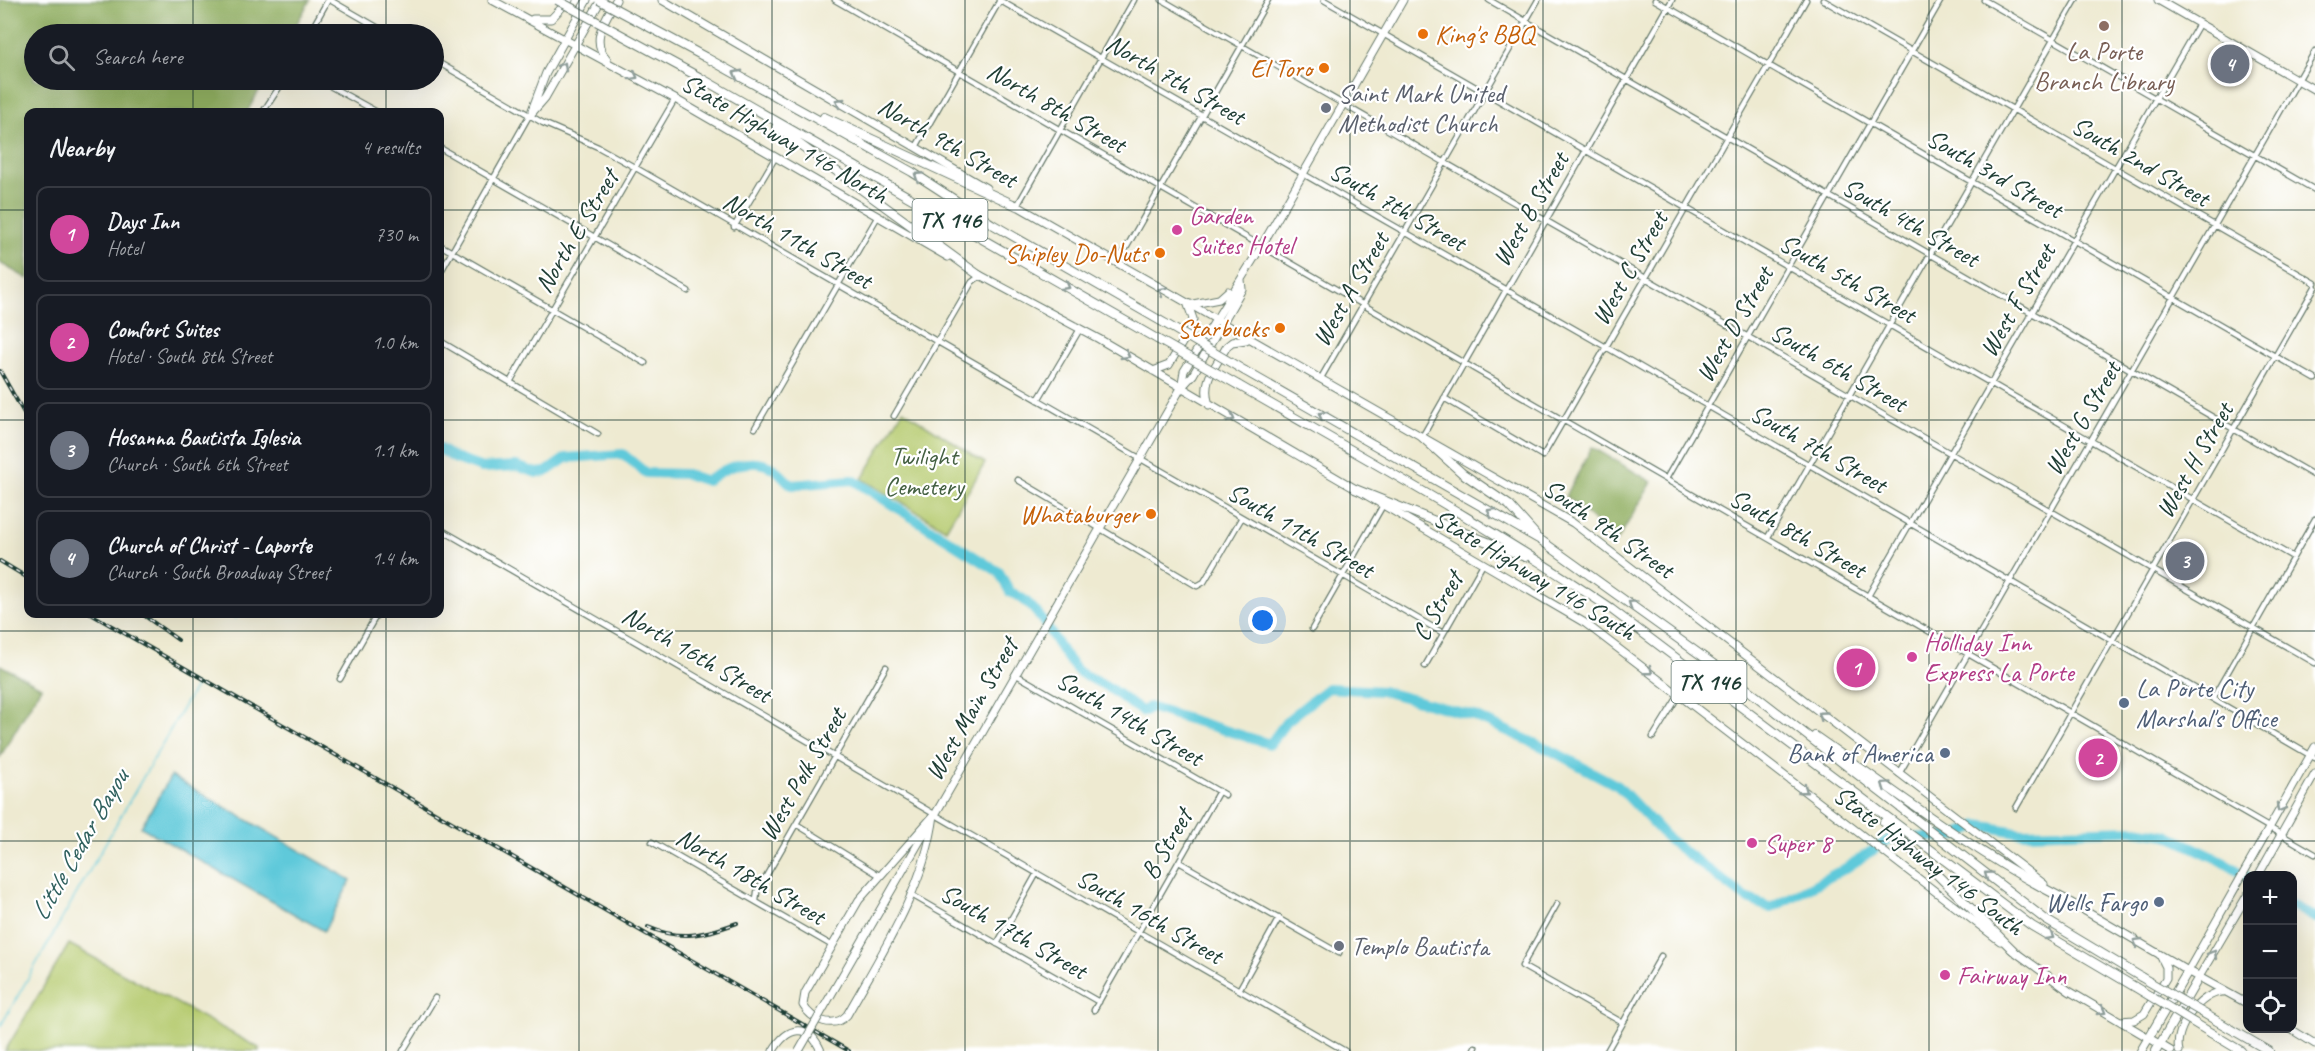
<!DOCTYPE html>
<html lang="en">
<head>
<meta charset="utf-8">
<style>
	body { margin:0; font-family:Caveat,sans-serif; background:#20242c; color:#f1f3f6 }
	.controls { position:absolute; right:18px; bottom:18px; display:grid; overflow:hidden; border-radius:12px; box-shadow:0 6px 24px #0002 }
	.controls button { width:54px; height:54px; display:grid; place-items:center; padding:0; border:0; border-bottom:2px solid #363941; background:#171b24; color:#f1f3f6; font:30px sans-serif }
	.you { position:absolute; left:1263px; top:621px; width:21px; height:21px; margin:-15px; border:4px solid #fff; border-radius:50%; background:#1a73e8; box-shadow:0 0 0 9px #1a73e833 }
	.badge { display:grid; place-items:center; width:39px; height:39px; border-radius:50%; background:#db2777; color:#fff; font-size:20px; font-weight:700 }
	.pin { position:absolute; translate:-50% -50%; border:3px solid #fff; box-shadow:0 2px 6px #0006 }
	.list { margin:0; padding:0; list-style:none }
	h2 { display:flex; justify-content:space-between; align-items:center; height:78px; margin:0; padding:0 24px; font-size:26px }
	h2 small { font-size:20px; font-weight:400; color:#9ea1a6 }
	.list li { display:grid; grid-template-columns:39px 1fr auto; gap:18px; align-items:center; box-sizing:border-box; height:96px; margin:0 12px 12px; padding:0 12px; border:2px solid #363941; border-radius:12px }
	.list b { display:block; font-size:22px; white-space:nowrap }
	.list p { margin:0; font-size:20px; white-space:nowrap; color:#9ea1a6 }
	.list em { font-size:20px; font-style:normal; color:#9ea1a6 }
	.icon { flex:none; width:33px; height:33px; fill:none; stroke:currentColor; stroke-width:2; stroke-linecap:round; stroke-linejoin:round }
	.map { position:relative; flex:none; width:2315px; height:1051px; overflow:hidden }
	.search { position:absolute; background:#171b24; box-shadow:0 6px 24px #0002; left:24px; top:24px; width:420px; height:66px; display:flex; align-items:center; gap:15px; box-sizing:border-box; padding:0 21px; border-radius:33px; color:#9ea1a6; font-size:22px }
	.panel { position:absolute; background:#171b24; box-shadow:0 6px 24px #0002; left:24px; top:108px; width:420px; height:510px; border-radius:12px }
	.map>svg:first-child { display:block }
	.green { fill:#b5ca6e; stroke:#6a8451; stroke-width:1.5 }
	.forest { fill:#90ae61; stroke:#58764a; stroke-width:1.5 }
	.water { fill:#5fc9da; stroke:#3f8387; stroke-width:1.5 }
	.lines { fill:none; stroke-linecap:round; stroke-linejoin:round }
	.stream { stroke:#5fc9da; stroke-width:1.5 }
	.river { stroke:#5fc9da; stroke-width:10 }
	.street-casing { stroke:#677a6b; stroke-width:7 }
	.secondary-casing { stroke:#677a6b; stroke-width:9 }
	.primary-casing { stroke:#677a6b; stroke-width:10 }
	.highway-casing { stroke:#677a6b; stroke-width:10 }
	.street { stroke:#fff; stroke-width:4.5 }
	.secondary { stroke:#fff; stroke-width:7 }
	.primary { stroke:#fff; stroke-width:8 }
	.highway { stroke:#fff; stroke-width:8 }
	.rail-casing { stroke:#1f3d34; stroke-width:4 }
	.rail { stroke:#fff; stroke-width:1.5; stroke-dasharray:4.5; stroke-linecap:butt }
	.secondary-bridge-casing { stroke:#677a6b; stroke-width:9; stroke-linecap:butt }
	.highway-bridge-casing { stroke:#677a6b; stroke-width:10; stroke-linecap:butt }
	.secondary-bridge { stroke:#fff; stroke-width:7 }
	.highway-bridge { stroke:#fff; stroke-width:8 }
	.oneway { stroke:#8f9e9a }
	.grid { fill:none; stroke:#1f3d34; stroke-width:1.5; stroke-opacity:0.55 }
	.education-dot { fill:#8d6e63; stroke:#fff; stroke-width:2 }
	.food-dot { fill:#e8710a; stroke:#fff; stroke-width:2 }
	.worship-dot { fill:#6b7280; stroke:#fff; stroke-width:2 }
	.hotel-dot { fill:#d1479c; stroke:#fff; stroke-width:2 }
	.service-dot { fill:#5c6f8a; stroke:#fff; stroke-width:2 }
	.labels { text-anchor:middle; stroke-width:4.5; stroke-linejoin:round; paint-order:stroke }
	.shield { fill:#fff; stroke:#627771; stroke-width:1.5 }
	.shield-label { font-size:24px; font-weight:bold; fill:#1f3d34 }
	.food-label { font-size:26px; fill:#c56008; stroke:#fff; text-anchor:end }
	.education-label { font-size:26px; fill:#785e54; stroke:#fff }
	.street-label { font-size:26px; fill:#1f3d34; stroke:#fff }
	.worship-label { font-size:26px; fill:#5b616d; stroke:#fff; text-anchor:start }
	.hotel-label { font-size:26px; fill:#b23c85; stroke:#fff; text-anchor:start }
	.park-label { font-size:26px; fill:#446042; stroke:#fff }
	.service-label { font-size:26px; fill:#4e5e75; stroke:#fff; text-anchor:end }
	.water-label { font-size:27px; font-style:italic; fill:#2f605e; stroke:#fff }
</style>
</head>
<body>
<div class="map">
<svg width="2315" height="1051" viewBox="0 0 2315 1051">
	<rect width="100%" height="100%" fill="#fff"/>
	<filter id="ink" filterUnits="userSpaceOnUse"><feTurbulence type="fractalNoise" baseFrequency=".0167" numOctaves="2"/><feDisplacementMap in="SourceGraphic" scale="12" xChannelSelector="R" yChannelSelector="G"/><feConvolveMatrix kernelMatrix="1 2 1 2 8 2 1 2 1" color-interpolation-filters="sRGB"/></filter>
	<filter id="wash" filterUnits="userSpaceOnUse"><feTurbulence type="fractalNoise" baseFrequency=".008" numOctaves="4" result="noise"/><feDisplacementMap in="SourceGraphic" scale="24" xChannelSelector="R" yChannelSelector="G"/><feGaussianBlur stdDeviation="1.35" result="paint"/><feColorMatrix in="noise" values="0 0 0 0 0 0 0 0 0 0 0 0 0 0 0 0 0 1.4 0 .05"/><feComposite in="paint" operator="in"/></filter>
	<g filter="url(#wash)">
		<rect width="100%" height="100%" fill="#eeead1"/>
		<path class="green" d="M903,410L985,463L946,529L862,479Z
			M69,944L259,1048V1051H5Z"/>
		<path class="forest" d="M0,0H310L291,34H34V80H265L247,112H28V279L0,263Z
			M1592,447L1652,482L1617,541L1566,496Z
			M0,665L41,687L0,757Z"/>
		<path class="water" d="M171,776L351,880L324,931L141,827Z"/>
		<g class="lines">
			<path class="stream" d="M235,619L238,614
				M0,1027L196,685"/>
			<path class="river" d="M440,449L454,458L482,468L516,466L537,473L546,472L566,458L623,454L646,473L686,474L707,481C725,467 753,455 774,469C781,473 785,480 792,485L853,480L999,572L1010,592C1041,603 1054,647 1077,670C1085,678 1099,681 1109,688C1122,696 1130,705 1144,712L1149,707L1270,744L1287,721L1328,688L1382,691L1474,716L1554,752L1618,786L1669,840L1746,898L1771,908L1846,868L1890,839L1954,836L1978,825L2022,833L2136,830L2167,835L2222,861L2248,877
				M2292,905L2315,918"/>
		</g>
	</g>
	<g filter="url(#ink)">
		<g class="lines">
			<defs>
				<path id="street" d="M330,0L389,34
					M835,0L2315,854
					M999,0L1606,347L2315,758
					M1162,0L2315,663
					M1324,0L2293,557
					M1489,0L2315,476
					M1655,0L2315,379
					M1823,0L2315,283
					M1984,0L2315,190
					M309,34L328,0
					M434,60L543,123L598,147L636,168L1443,633
					M319,80L377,112
					M263,112L284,80
					M916,147L1000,0
					M440,148L688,291
					M1017,206L1134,0
					M734,227L775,158
					M440,245L645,363
					M1117,264L1268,0
					M440,273L530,114
					M440,341L598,434
					M1321,378L1538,0
					M510,382L675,99
					M1444,398L1543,456L1806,0
					M1038,400L1080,329
					M894,416L961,301L972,282L980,276
					M755,428L878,216
					M1422,437L1672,0
					M1666,479L1941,0
					M1018,480L1197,586L1204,582L1241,519
					M440,529L1345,1051
					M1768,537L2076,0
					M1868,596L2199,24
					M1312,629L1382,507
					M1425,666L1483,564
					M1015,674L1225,795
					M340,679L377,614
					M2213,698L2315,519
					M1653,737L1679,695
					M1899,774L2315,51
					M2016,808L2315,287
					M796,824L879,875
					M652,842L831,945
					M1179,862L1339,953
					M910,894L1099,1002
					M756,901L757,892L886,667
					M1557,904L1522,966L1623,1023
					M997,944L1037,873
					M1239,990L1279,918
					M1094,1010L1219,791
					M403,1051L435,998
					M1473,1051L1475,1047
					M1607,1051L1661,956"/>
				<path id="secondary" d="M492,0L675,99L948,257
					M662,0L986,188
					M2158,0L2315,90
					M533,19H551L569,0
					M607,59C589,40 606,19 616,0
					M532,110L546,73L587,0
					M531,114L545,98L601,0
					M1014,204L1573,523L2044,884
					M976,273L1099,339L1585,623L2000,941
					M1153,371L1169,365L1191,328L1193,319L1188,305L1219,299L1228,291
					M1181,388L1184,371L1261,247L1403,0
					M1209,405C1201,380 1215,368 1227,346L1232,342L1246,340
					M934,815C925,887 882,953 847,1015C834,1029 812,1021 803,1005L805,993L859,900Z
					M2258,876L2315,774
					M2248,894L2199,977L2248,1004
					M2063,898L2188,971L2315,747
					M2011,949L2069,991L2171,1051
					M827,1002L1181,388L1193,375L1242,289L1241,280
					M2120,1021L2134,1020L2144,1014L2166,978V967L2161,957
					M2289,1028L2315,1044
					M773,1051C787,1027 808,1021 821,1051
					M2179,1051C2173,1030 2200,992 2223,992"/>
				<path id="primary" d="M2141,1051L2188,971L2199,977L2156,1051"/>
				<path id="highway" d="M705,57L912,172L992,224L1166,324
					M699,77L1157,339
					M824,117L1017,206
					M776,127L980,276
					M1245,371L1542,541L1730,676L2046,920L2141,977
					M1238,385C1364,458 1491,527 1611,609L2032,926L2135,987
					M1422,437L1462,473L1509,505L1535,534
					M1355,489L1525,557
					M1815,736C1897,793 1976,854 2066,900
					M1884,822L2014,951
					M2217,1021L2269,1051
					M2211,1033L2241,1051"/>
			</defs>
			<use href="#street" class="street-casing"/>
			<use href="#secondary" class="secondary-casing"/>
			<use href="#primary" class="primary-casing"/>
			<use href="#highway" class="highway-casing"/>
			<use href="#street" class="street"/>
			<use href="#secondary" class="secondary"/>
			<use href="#primary" class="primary"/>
			<use href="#highway" class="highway"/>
			<defs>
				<path id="rail" d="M0,371L28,420
					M0,561L28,578
					M91,614L849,1051
					M142,614L178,640
					M648,927C680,941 704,935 737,923"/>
			</defs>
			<use href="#rail" class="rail-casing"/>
			<use href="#rail" class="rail"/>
			<defs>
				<path id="secondary-bridge" d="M799,1051L827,1002"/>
				<path id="highway-bridge" d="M557,0L699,77
					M599,0L705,57
					M1166,324L1245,371
					M1157,339L1238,385
					M2141,977L2217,1021
					M2135,987L2211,1033"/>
			</defs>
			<use href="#secondary-bridge" class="secondary-bridge-casing"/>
			<use href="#highway-bridge" class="highway-bridge-casing"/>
			<use href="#secondary-bridge" class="secondary-bridge"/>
			<use href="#highway-bridge" class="highway-bridge"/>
		</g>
		<defs><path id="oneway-chevron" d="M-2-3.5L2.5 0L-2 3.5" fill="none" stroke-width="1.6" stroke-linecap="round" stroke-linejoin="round" transform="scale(1.5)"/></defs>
		<g class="oneway">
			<use href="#oneway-chevron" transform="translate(563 66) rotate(-60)"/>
			<use href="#oneway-chevron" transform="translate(737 74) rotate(-152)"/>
			<use href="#oneway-chevron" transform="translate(634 76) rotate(29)"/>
			<use href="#oneway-chevron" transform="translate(839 102) rotate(-150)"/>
			<use href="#oneway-chevron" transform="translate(918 176) rotate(-147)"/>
			<use href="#oneway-chevron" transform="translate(1066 286) rotate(30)"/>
			<use href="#oneway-chevron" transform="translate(1162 291) rotate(-150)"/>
			<use href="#oneway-chevron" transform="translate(1126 355) rotate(30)"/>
			<use href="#oneway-chevron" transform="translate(1322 415) rotate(-150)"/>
			<use href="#oneway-chevron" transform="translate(1231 418) rotate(30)"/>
			<use href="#oneway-chevron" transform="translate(1491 512) rotate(-150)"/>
			<use href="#oneway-chevron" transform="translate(1632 604) rotate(-145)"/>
			<use href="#oneway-chevron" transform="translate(1649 671) rotate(38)"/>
			<use href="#oneway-chevron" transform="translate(1822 715) rotate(-144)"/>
			<use href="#oneway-chevron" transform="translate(1885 785) rotate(-145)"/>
			<use href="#oneway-chevron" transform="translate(1804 790) rotate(38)"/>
			<use href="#oneway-chevron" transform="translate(2280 808) rotate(120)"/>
			<use href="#oneway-chevron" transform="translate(1988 875) rotate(-143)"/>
			<use href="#oneway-chevron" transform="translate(2050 936) rotate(31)"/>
			<use href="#oneway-chevron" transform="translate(2137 942) rotate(-150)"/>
			<use href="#oneway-chevron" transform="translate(2213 954) rotate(-60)"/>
			<use href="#oneway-chevron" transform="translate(2102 1011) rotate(30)"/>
		</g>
	</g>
	<path class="grid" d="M193,0V34M386,0V34M579,0V1051M772,0V1051M965,0V1051M1158,0V1051M1350,0V1051M1543,0V1051M1736,0V1051M1929,0V1051M2122,0V1051M193,80V112M386,80V112M0,210H28M440,210H2315M0,420H28M440,420H2315M193,614V1051M386,614V1051M0,631H2315M0,841H2315"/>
	<circle class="education-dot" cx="2104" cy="26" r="6"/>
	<g class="food-dot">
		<circle cx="1423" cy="34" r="6"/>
		<circle cx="1324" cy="68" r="6"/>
		<circle cx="1160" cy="253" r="6"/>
		<circle cx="1280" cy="328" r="6"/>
		<circle cx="1151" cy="514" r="6"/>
	</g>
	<g class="worship-dot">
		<circle cx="1326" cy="108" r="6"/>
		<circle cx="1339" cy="946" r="6"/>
	</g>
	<g class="hotel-dot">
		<circle cx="1177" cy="230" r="6"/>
		<circle cx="1912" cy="657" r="6"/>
		<circle cx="1752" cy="843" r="6"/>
		<circle cx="1945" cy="975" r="6"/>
	</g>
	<g class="service-dot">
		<circle cx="2124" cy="703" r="6"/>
		<circle cx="1945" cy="753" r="6"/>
		<circle cx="2159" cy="902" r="6"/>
	</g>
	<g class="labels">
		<g class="shield">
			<rect x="912.5" y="199" width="75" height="42" rx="4.5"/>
			<rect x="1671.5" y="661" width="75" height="42" rx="4.5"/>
		</g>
		<g class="shield-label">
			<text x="950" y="228">TX 146</text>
			<text x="1709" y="690">TX 146</text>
		</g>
		<g class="food-label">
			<text x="1435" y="43" text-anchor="start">King's BBQ</text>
			<text x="1312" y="77">El Toro</text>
			<text x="1148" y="262">Shipley Do-Nuts</text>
			<text x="1268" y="337">Starbucks</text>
			<text x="1139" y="523">Whataburger</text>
		</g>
		<g class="education-label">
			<text x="2104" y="60">La Porte<tspan x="2104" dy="30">Branch Library</tspan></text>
		</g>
		<g class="street-label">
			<text transform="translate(1176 79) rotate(30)" y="9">North 7th Street</text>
			<text transform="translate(1057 107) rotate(30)" y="9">North 8th Street</text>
			<text transform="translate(785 138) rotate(30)" y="9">State Highway 146 North</text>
			<text transform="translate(948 142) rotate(30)" y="9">North 9th Street</text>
			<text transform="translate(2141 161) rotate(30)" y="9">South 2nd Street</text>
			<text transform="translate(1995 173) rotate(30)" y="9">South 3rd Street</text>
			<text transform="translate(1398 206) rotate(30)" y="9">South 7th Street</text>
			<text transform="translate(1530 209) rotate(-60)" y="9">West B Street</text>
			<text transform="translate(1911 222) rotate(30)" y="9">South 4th Street</text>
			<text transform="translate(576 231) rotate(-59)" y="9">North E Street</text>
			<text transform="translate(798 240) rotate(30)" y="9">North 11th Street</text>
			<text transform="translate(1629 268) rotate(-60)" y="9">West C Street</text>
			<text transform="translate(1848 278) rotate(30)" y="9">South 5th Street</text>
			<text transform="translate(1350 289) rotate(-60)" y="9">West A Street</text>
			<text transform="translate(2017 300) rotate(-60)" y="9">West F Street</text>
			<text transform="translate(1734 324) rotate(-60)" y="9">West D Street</text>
			<text transform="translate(1839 367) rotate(30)" y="9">South 6th Street</text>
			<text transform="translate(2082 418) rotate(-60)" y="9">West G Street</text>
			<text transform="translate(1819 448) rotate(30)" y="9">South 7th Street</text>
			<text transform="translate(2194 460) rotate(-60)" y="9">West H Street</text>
			<text transform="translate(1609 528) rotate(35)" y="9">South 9th Street</text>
			<text transform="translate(1301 530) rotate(30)" y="9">South 11th Street</text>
			<text transform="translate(1798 533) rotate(30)" y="9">South 8th Street</text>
			<text transform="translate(1535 574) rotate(31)" y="9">State Highway 146 South</text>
			<text transform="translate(1437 606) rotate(-60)" y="9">C Street</text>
			<text transform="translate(697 654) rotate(30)" y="9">North 16th Street</text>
			<text transform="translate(971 709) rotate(-60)" y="9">West Main Street</text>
			<text transform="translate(1130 718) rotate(30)" y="9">South 14th Street</text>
			<text transform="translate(802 774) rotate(-60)" y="9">West Polk Street</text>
			<text transform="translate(1166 844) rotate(-60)" y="9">B Street</text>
			<text transform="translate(1929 860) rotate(37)" y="9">State Highway 146 South</text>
			<text transform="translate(751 876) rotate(30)" y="9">North 18th Street</text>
			<text transform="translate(1150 916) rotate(30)" y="9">South 16th Street</text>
			<text transform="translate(1014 931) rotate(30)" y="9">South 17th Street</text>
		</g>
		<g class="worship-label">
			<text x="1338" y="102">Saint Mark United<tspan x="1338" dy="30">Methodist Church</tspan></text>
			<text x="1351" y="955">Templo Bautista</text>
		</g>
		<g class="hotel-label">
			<text x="1189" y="224">Garden<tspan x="1189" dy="30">Suites Hotel</tspan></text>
			<text x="1924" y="651">Holliday Inn<tspan x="1924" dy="30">Express La Porte</tspan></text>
			<text x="1764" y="852">Super 8</text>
			<text x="1957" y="984">Fairway Inn</text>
		</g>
		<g class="park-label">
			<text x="924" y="465">Twilight<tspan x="924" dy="30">Cemetery</tspan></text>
		</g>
		<g class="service-label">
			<text x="2136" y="697" text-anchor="start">La Porte City<tspan x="2136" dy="30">Marshal's Office</tspan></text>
			<text x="1933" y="762">Bank of America</text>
			<text x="2147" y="911">Wells Fargo</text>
		</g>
		<g class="water-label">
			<text transform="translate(79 845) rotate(-60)" y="9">Little Cedar Bayou</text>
		</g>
	</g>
</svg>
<div class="controls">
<button>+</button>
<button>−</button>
<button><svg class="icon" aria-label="locate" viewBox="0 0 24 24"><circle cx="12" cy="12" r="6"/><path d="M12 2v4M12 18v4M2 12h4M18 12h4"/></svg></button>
</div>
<div class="you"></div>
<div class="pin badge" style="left:1856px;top:668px;background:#d1479c">1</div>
<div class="pin badge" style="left:2098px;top:758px;background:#d1479c">2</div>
<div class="pin badge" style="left:2185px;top:561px;background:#6b7280">3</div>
<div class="pin badge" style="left:2230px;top:64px;background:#6b7280">4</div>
<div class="search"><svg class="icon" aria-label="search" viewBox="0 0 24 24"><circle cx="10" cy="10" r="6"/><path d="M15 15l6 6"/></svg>Search here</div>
<section class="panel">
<h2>Nearby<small>4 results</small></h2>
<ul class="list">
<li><span class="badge" style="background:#d1479c">1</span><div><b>Days Inn</b><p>Hotel</p></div><em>730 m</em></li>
<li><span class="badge" style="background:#d1479c">2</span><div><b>Comfort Suites</b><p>Hotel · South 8th Street</p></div><em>1.0 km</em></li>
<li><span class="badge" style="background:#6b7280">3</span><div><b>Hosanna Bautista Iglesia</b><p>Church · South 6th Street</p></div><em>1.1 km</em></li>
<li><span class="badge" style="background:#6b7280">4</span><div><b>Church of Christ - Laporte</b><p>Church · South Broadway Street</p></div><em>1.4 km</em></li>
</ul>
</section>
</div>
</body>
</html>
